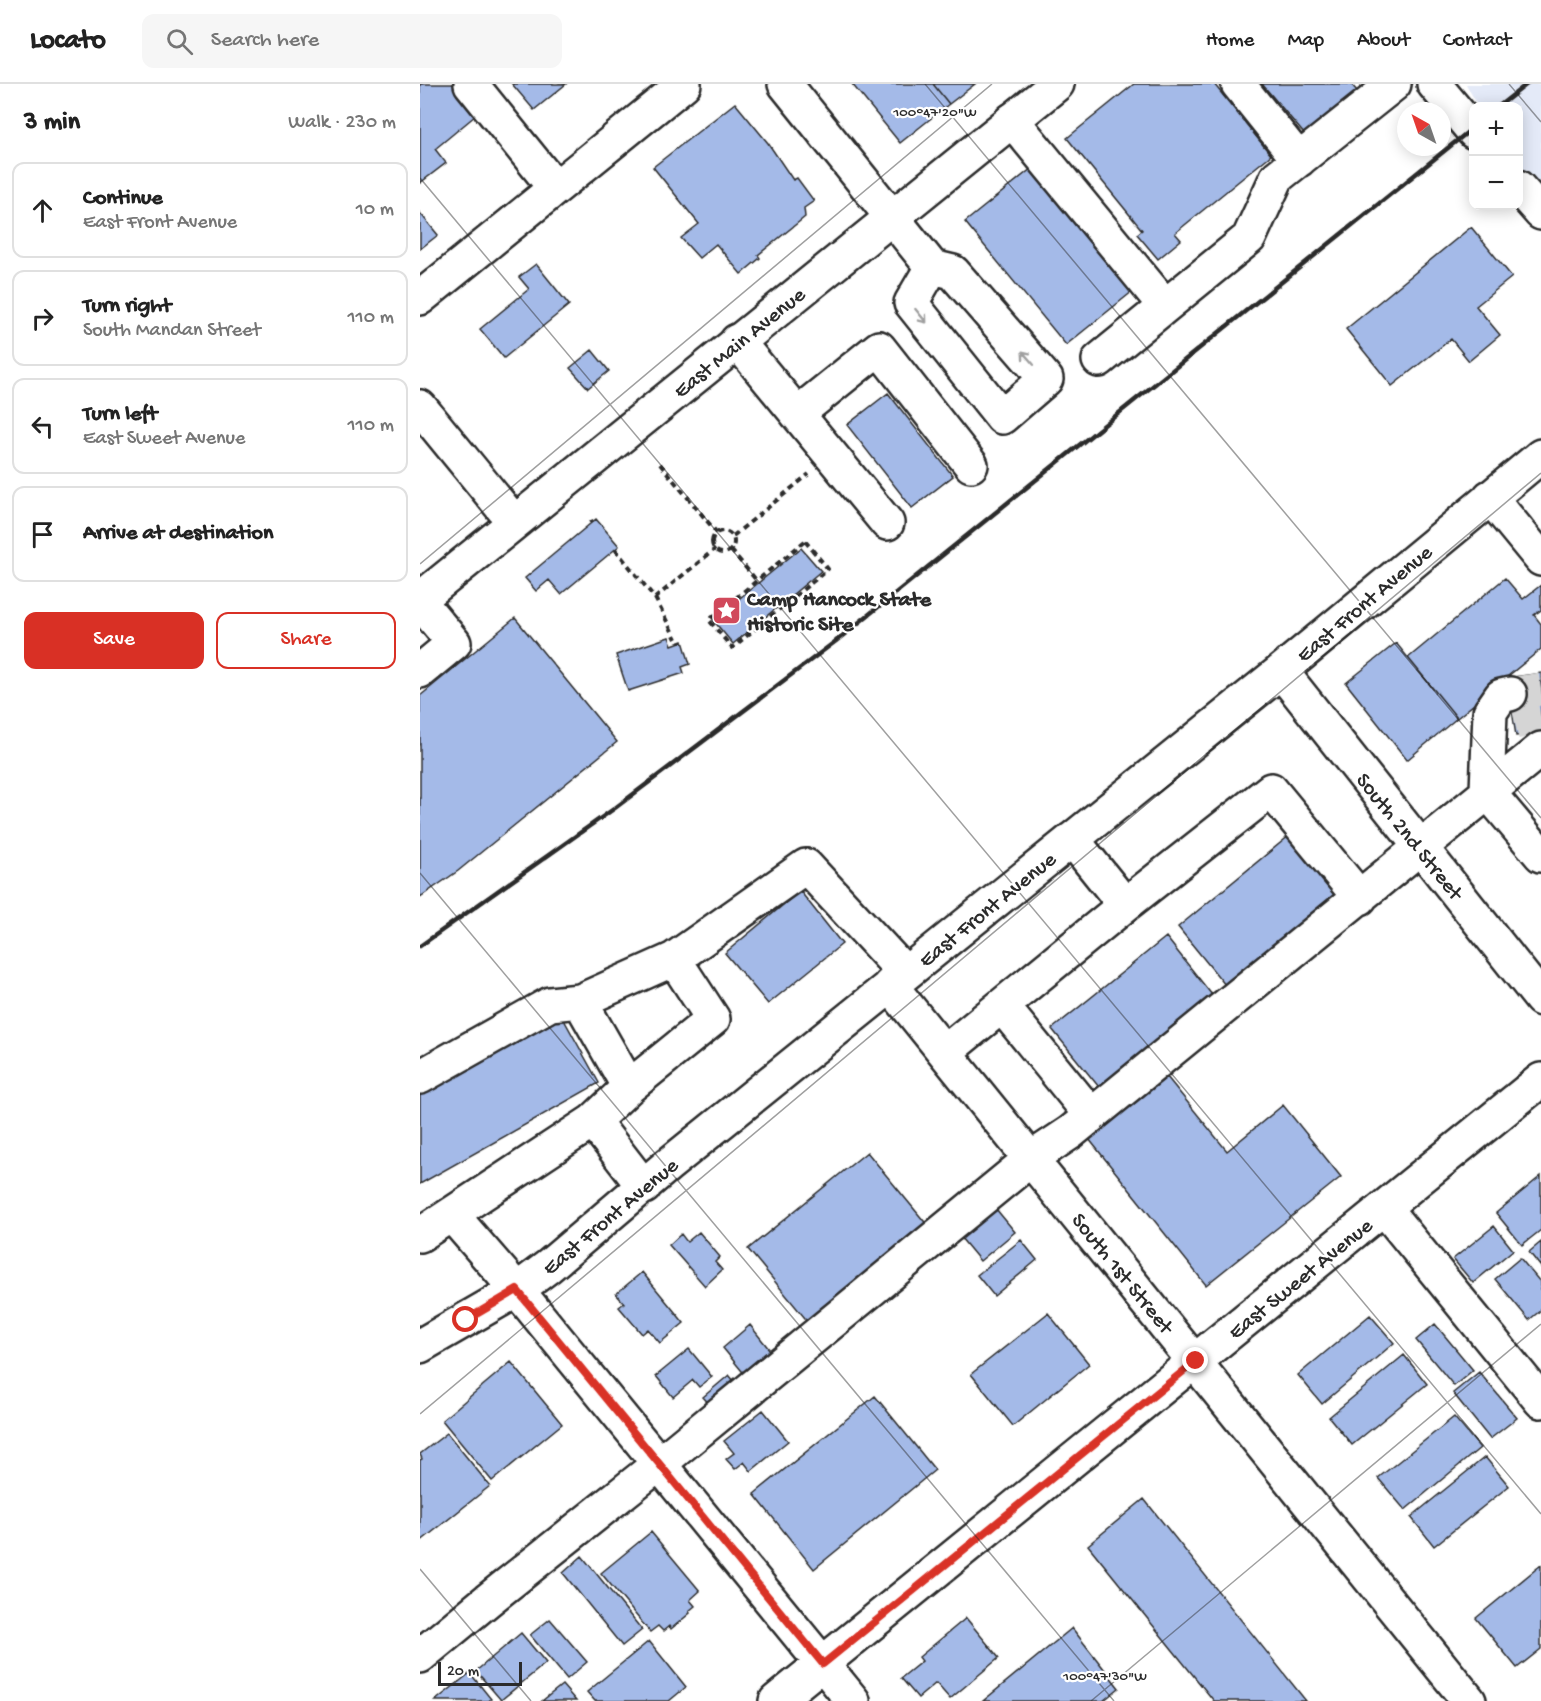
<!DOCTYPE html>
<html lang="en">
<head>
<meta charset="utf-8">
<style>
	body { margin:0; font-family:"Gochi Hand",sans-serif; background:#f6f6f6; color:#222 }
	.controls { position:absolute; right:18px; top:18px; display:grid; overflow:hidden; border-radius:12px; box-shadow:0 3px 15px #0003 }
	.controls button { width:54px; height:54px; display:grid; place-items:center; padding:0; border:0; border-bottom:2px solid #e0e0e0; background:#fff; color:#222; font:30px sans-serif }
	.compass { position:absolute; left:977px; top:18px; width:54px; height:54px; border-radius:50%; background:#fff; box-shadow:0 3px 15px #0003; rotate:320deg }
	.scale { position:absolute; left:18px; bottom:15px; width:84px; box-sizing:border-box; padding-left:6px; border:3px solid #2b2b2b; border-top:0; font-size:16px; line-height:21px; white-space:nowrap; color:#2b2b2b; -webkit-text-stroke:4px #fff; paint-order:stroke }
	.stop { position:absolute; width:18px; height:18px; margin:-14px; border:4px solid #d93025; border-radius:50%; background:#fff }
	.stop.end { background:#d93025; border-color:#fff; box-shadow:0 2px 6px #0008 }
	.list { margin:0; padding:0; list-style:none }
	h2 { display:flex; justify-content:space-between; align-items:center; height:78px; margin:0; padding:0 24px; font-size:26px }
	h2 small { font-size:20px; font-weight:400; color:#767676 }
	.list li { display:grid; grid-template-columns:39px 1fr auto; gap:18px; align-items:center; box-sizing:border-box; height:96px; margin:0 12px 12px; padding:0 12px; border:2px solid #e0e0e0; border-radius:12px }
	.list b { display:block; font-size:22px; white-space:nowrap }
	.list p { margin:0; font-size:20px; white-space:nowrap; color:#767676 }
	.list em { font-size:20px; font-style:normal; color:#767676 }
	.actions { display:flex; gap:12px; padding:18px 24px }
	.actions a { flex:1; padding:14px 0; border:2px solid #d93025; border-radius:12px; text-align:center; font-size:21px; color:#d93025 }
	.actions .main { background:#d93025; color:#fff }
	.icon { flex:none; width:33px; height:33px; fill:none; stroke:currentColor; stroke-width:2; stroke-linecap:round; stroke-linejoin:round }
	.map { position:relative; flex:none; width:1121px; height:1617px; overflow:hidden }
	header { display:flex; align-items:center; gap:36px; box-sizing:border-box; height:84px; padding:0 30px; background:#fff; border-bottom:2px solid #e0e0e0 }
	header strong { font-size:28px }
	nav { display:flex; gap:33px; margin-inline-start:auto; font-size:21px }
	.search { width:420px; height:54px; background:#f6f6f6; display:flex; align-items:center; gap:15px; box-sizing:border-box; padding:0 21px; border-radius:12px; color:#767676; font-size:22px }
	main { display:flex }
	aside { flex:1; background:#fff }
	.map>svg:first-child { display:block }
	.built { fill:#e4eaf8 }
	.building { fill:#a4bae8; stroke:#2b2b2b; stroke-width:1.5 }
	.lines { fill:none; stroke-linecap:round; stroke-linejoin:round }
	.minor-tunnel { stroke:#d5d5d5; stroke-width:33; stroke-dasharray:33 16; stroke-linecap:butt }
	.minor-casing { stroke:#2b2b2b; stroke-width:38 }
	.major-casing { stroke:#2b2b2b; stroke-width:38 }
	.path { stroke:#2b2b2b; stroke-width:4; stroke-dasharray:6 4.5; stroke-linecap:butt }
	.minor { stroke:#fff; stroke-width:33 }
	.major { stroke:#fff; stroke-width:33 }
	.rail { stroke:#2b2b2b; stroke-width:4.5 }
	.oneway { stroke:#a0a0a0 }
	.route { stroke:#d93025; stroke-width:8 }
	.ticks { fill:none; stroke:#2b2b2b; stroke-width:1.5; stroke-opacity:0.45 }
	.labels { text-anchor:middle; stroke-width:4.5; stroke-linejoin:round; paint-order:stroke }
	.street-label { font-size:22px; fill:#2b2b2b; stroke:#fff }
	.poi-label { font-size:22px; font-weight:bold; fill:#2b2b2b; stroke:#fff; text-anchor:start }
	.ticks-label { font-size:15px; text-anchor:middle; fill:#2b2b2b; stroke:#fff; stroke-width:4.5; stroke-linejoin:round; paint-order:stroke }
</style>
</head>
<body>
<header>
<strong>Locato</strong>
<div class="search"><svg class="icon" aria-label="search" viewBox="0 0 24 24"><circle cx="10" cy="10" r="6"/><path d="M15 15l6 6"/></svg>Search here</div>
<nav><a>Home</a><a>Map</a><a>About</a><a>Contact</a></nav>
</header>
<main>
<aside>
<h2>3 min<small>Walk · 230 m</small></h2>
<ul class="list">
<li><svg class="icon" aria-label="ahead" viewBox="0 0 24 24"><path d="M12 20V5M6 11l6-6 6 6"/></svg><div><b>Continue</b><p>East Front Avenue</p></div><em>10 m</em></li>
<li><svg class="icon" aria-label="right" viewBox="0 0 24 24"><path d="M7 20v-9h11M14 6l5 5-5 5"/></svg><div><b>Turn right</b><p>South Mandan Street</p></div><em>110 m</em></li>
<li><svg class="icon" aria-label="left" viewBox="0 0 24 24"><path d="M17 20v-9H6M10 6l-5 5 5 5"/></svg><div><b>Turn left</b><p>East Sweet Avenue</p></div><em>110 m</em></li>
<li><svg class="icon" aria-label="arrive" viewBox="0 0 24 24"><path d="M6 21V4h12l-3 4 3 4H6"/></svg><div><b>Arrive at destination</b></div></li>
</ul>
<div class="actions"><a class="main">Save</a><a>Share</a></div>
</aside>
<div class="map">
<svg width="1121" height="1617" viewBox="0 0 1121 1617">
	<rect width="100%" height="100%" fill="#fff"/>
	<filter id="ink" filterUnits="userSpaceOnUse"><feTurbulence type="fractalNoise" baseFrequency=".0167" numOctaves="2"/><feDisplacementMap in="SourceGraphic" scale="12" xChannelSelector="R" yChannelSelector="G"/><feConvolveMatrix kernelMatrix="1 2 1 2 8 2 1 2 1" color-interpolation-filters="sRGB"/></filter>
	<g filter="url(#ink)">
		<path class="built" d="M1046,0H1121V135L1099,95L1098,22H1058Z"/>
		<path class="building" d="M0,0H39L61,27L15,65L26,79L0,99Z
			M92,0H146L114,26Z
			M432,0H513L529,20L480,59Z
			M513,0H555L529,20Z
			M714,0H794L851,71L755,149L761,156L738,175L717,150L722,146L647,54Z
			M842,0H931L937,7L885,51Z
			M315,19L348,59L373,96L377,94L394,117L384,124L385,133L338,171L340,174L321,190L296,160L279,174L261,154L279,140L233,83Z
			M617,80L718,203L646,261L545,138Z
			M0,129L18,151L0,165Z
			M1051,143L1092,193L1056,222L1080,251L1049,277L1031,255L972,302L926,245Z
			M116,180L149,221L84,274L60,245L109,205L99,193Z
			M172,266L189,287L168,304L150,284Z
			M468,309L533,392L492,424L427,341Z
			M176,435L199,462L141,510L129,496L116,507L105,494Z
			M381,464L401,487L313,560L293,536Z
			M1085,494L1103,515L1121,501V526L1114,531L1121,540V565L1037,634L988,574Z
			M95,534L197,658L38,787L0,813V612Z
			M249,553L252,561L263,557L270,580L262,583L264,589L208,607L196,571Z
			M976,559L1037,634L987,676L926,599Z
			M1121,589V649L1096,652L1087,594Z
			M870,751L923,815L810,907L758,843Z
			M380,807L422,860L348,920L305,869Z
			M746,853L796,916L683,1008L632,945Z
			M138,925L179,999L0,1100V1002Z
			M747,993L807,1067L863,1021L921,1093L786,1201L669,1055Z
			M447,1068L513,1148L394,1245L328,1165Z
			M1121,1092V1146L1102,1161L1076,1129Z
			M576,1125L595,1148L560,1177L541,1154Z
			M1074,1142L1093,1166L1053,1199L1033,1175Z
			M279,1148L300,1173L295,1178L302,1186L285,1202L249,1161L261,1150L267,1158Z
			M601,1156L617,1176L574,1212L557,1191Z
			M1121,1158V1183L1109,1168Z
			M1100,1174L1121,1199V1226L1109,1236L1075,1195Z
			M222,1188L264,1239L240,1259L228,1245L222,1250L199,1223L204,1219L196,1210Z
			M628,1229L669,1280L593,1342L551,1290Z
			M950,1231L974,1259L902,1320L878,1291Z
			M1015,1240L1053,1286L1034,1302L996,1256Z
			M330,1241L353,1270L326,1292L303,1264Z
			M269,1265L292,1293L279,1303L273,1296L253,1313L236,1292Z
			M984,1271L1007,1300L932,1361L909,1333Z
			M91,1278L142,1340L72,1397L22,1336Z
			M1059,1288L1097,1334L1070,1355L1033,1309Z
			M309,1291L320,1304L294,1325L283,1313Z
			M455,1312L515,1386L394,1485L334,1410Z
			M343,1326L368,1357L331,1387L324,1378L315,1385L306,1375L314,1369L304,1357Z
			M1034,1333L1060,1364L985,1426L958,1394Z
			M27,1349L70,1402L0,1458V1376L2,1375L0,1370Z
			M1065,1373L1089,1402L1014,1462L991,1433Z
			M724,1415L886,1617H794L668,1461Z
			M231,1448L280,1507L270,1516L275,1522L269,1527L270,1529L251,1545L249,1542L243,1547L238,1542L230,1548L181,1489Z
			M162,1472L222,1546L202,1562L143,1489Z
			M1121,1481V1565L1097,1584L1056,1534Z
			M546,1534L579,1574L530,1615L516,1599L498,1614L481,1594L502,1577L499,1573Z
			M130,1535L167,1578L147,1595L110,1551Z
			M652,1544L699,1604L683,1617H563Z
			M101,1549L126,1579L81,1616L56,1587Z
			M229,1557L266,1603L249,1617H175L167,1608Z
			M50,1589L71,1615L68,1617H15Z
			M142,1601L156,1617H122Z"/>
		<g class="lines">
			<path class="minor-tunnel" d="M1090,610L1121,605
				M1095,639L1121,633"/>
			<defs>
				<path id="minor" d="M51,0L135,104
					M365,0L512,183L533,188L626,295L582,333L491,219L512,183
					M818,0L879,76
					M1014,0L1054,48
					M592,36L745,222
					M1098,103L1121,129
					M0,214L264,0
					M317,257L467,439
					M679,276L829,154L857,93L974,0
					M0,323L94,438
					M377,330L459,264L551,381
					M1070,413L1121,475
					M0,518L34,559L0,587
					M861,587L1121,915
					M1090,610L1081,612L1070,628L1067,707L1121,771
					M652,755L705,821
					M470,901L1049,1617
					M582,922L671,1031
					M525,968L705,821L851,706L940,814
					M0,993L130,920L160,917
					M209,1003L293,935L254,875
					M173,1037L224,1103
					M964,1124L1121,1317
					M32,1131L97,1206L433,1617
					M0,1151L173,1037L209,1003L160,917L254,875L386,782L485,889
					M0,1262L97,1206L129,1182L248,1081L861,587L1121,372
					M0,1572L68,1516L239,1380L612,1074L651,1048L1121,665
					M356,1617L1121,996"/>
				<path id="major" d="M0,515L637,0"/>
			</defs>
			<use href="#minor" class="minor-casing"/>
			<use href="#major" class="major-casing"/>
			<path class="path" d="M240,380L297,449
				M171,436L172,438
				M292 458a11 11 0 1 1 22 0a11 11 0 1 1-22 0Z
				M313,452L389,390
				M385,457L408,485L312,564L289,536Z
				M195,465L235,514L256,555
				M311,466L337,497
				M235,514L295,465"/>
			<use href="#minor" class="minor"/>
			<use href="#major" class="major"/>
			<path class="rail" d="M1079,22L1107,0
				M0,862L195,724L416,557L1054,43"/>
		</g>
		<defs><path id="oneway-shaft" d="M-6 0H5M1.5-3L5.5 0L1.5 3" fill="none" stroke-width="1.6" stroke-linecap="round" stroke-linejoin="round" transform="scale(1.5)"/></defs>
		<g class="oneway">
			<use href="#oneway-shaft" transform="translate(501 232) rotate(51)"/>
			<use href="#oneway-shaft" transform="translate(608 274) rotate(-131)"/>
		</g>
	</g>
	<g class="lines" filter="url(#ink)">
		<path class="route" d="M46,1236L97,1206L403,1580L776,1277"/>
	</g>
	<path class="ticks" d="M505,0L1121,734M1089,0L1121,38M0,94L1121,1430M0,480L572,0M0,789L694,1617M0,1330L1121,389M0,1485L111,1617M671,1617L1121,1240"/>
	<defs>
		<symbol id="sight-square" viewBox="-11 -11 22 22"><rect x="-9" y="-9" width="18" height="18" rx="4" fill="#d1495b" stroke="#fff"/><path d="M0-6L1.8-2.2L6-1.7L2.9 1.2L3.7 5.4L0 3.3L-3.7 5.4L-2.9 1.2L-6-1.7L-1.8-2.2Z" fill="#fff"/></symbol>
	</defs>
	<g fill-rule="evenodd">
		<use href="#sight-square" x="290" y="510" width="33" height="33"/>
	</g>
	<g class="labels">
		<g class="street-label">
			<text transform="translate(318 257) rotate(-39)" y="8">East Main Avenue</text>
			<text transform="translate(943 518) rotate(-40)" y="8">East Front Avenue</text>
			<text transform="translate(991 751) rotate(51)" y="8">South 2nd Street</text>
			<text transform="translate(566 824) rotate(-39)" y="8">East Front Avenue</text>
			<text transform="translate(189 1131) rotate(-40)" y="8">East Front Avenue</text>
			<text transform="translate(704 1188) rotate(51)" y="8">South 1st Street</text>
			<text transform="translate(879 1193) rotate(-39)" y="8">East Sweet Avenue</text>
		</g>
		<g class="poi-label">
			<text x="327" y="521">Camp Hancock State<tspan x="327" dy="25">Historic Site</tspan></text>
		</g>
	</g>
	<g class="ticks-label">
		<text x="515" y="32">100°47'20"W</text>
		<text x="685" y="1596">100°47'30"W</text>
	</g>
</svg>
<div class="controls">
<button>+</button>
<button>−</button>
</div>
<svg class="compass" viewBox="-18 -18 36 36"><path d="M0-13l5 13h-10z" fill="#e53935"/><path d="M0 13l5-13h-10z" fill="#767676"/></svg>
<div class="scale">20 m</div>
<div class="stop" style="left:46px;top:1236px"></div>
<div class="stop end" style="left:776px;top:1277px"></div>
</div>
</main>
</body>
</html>
